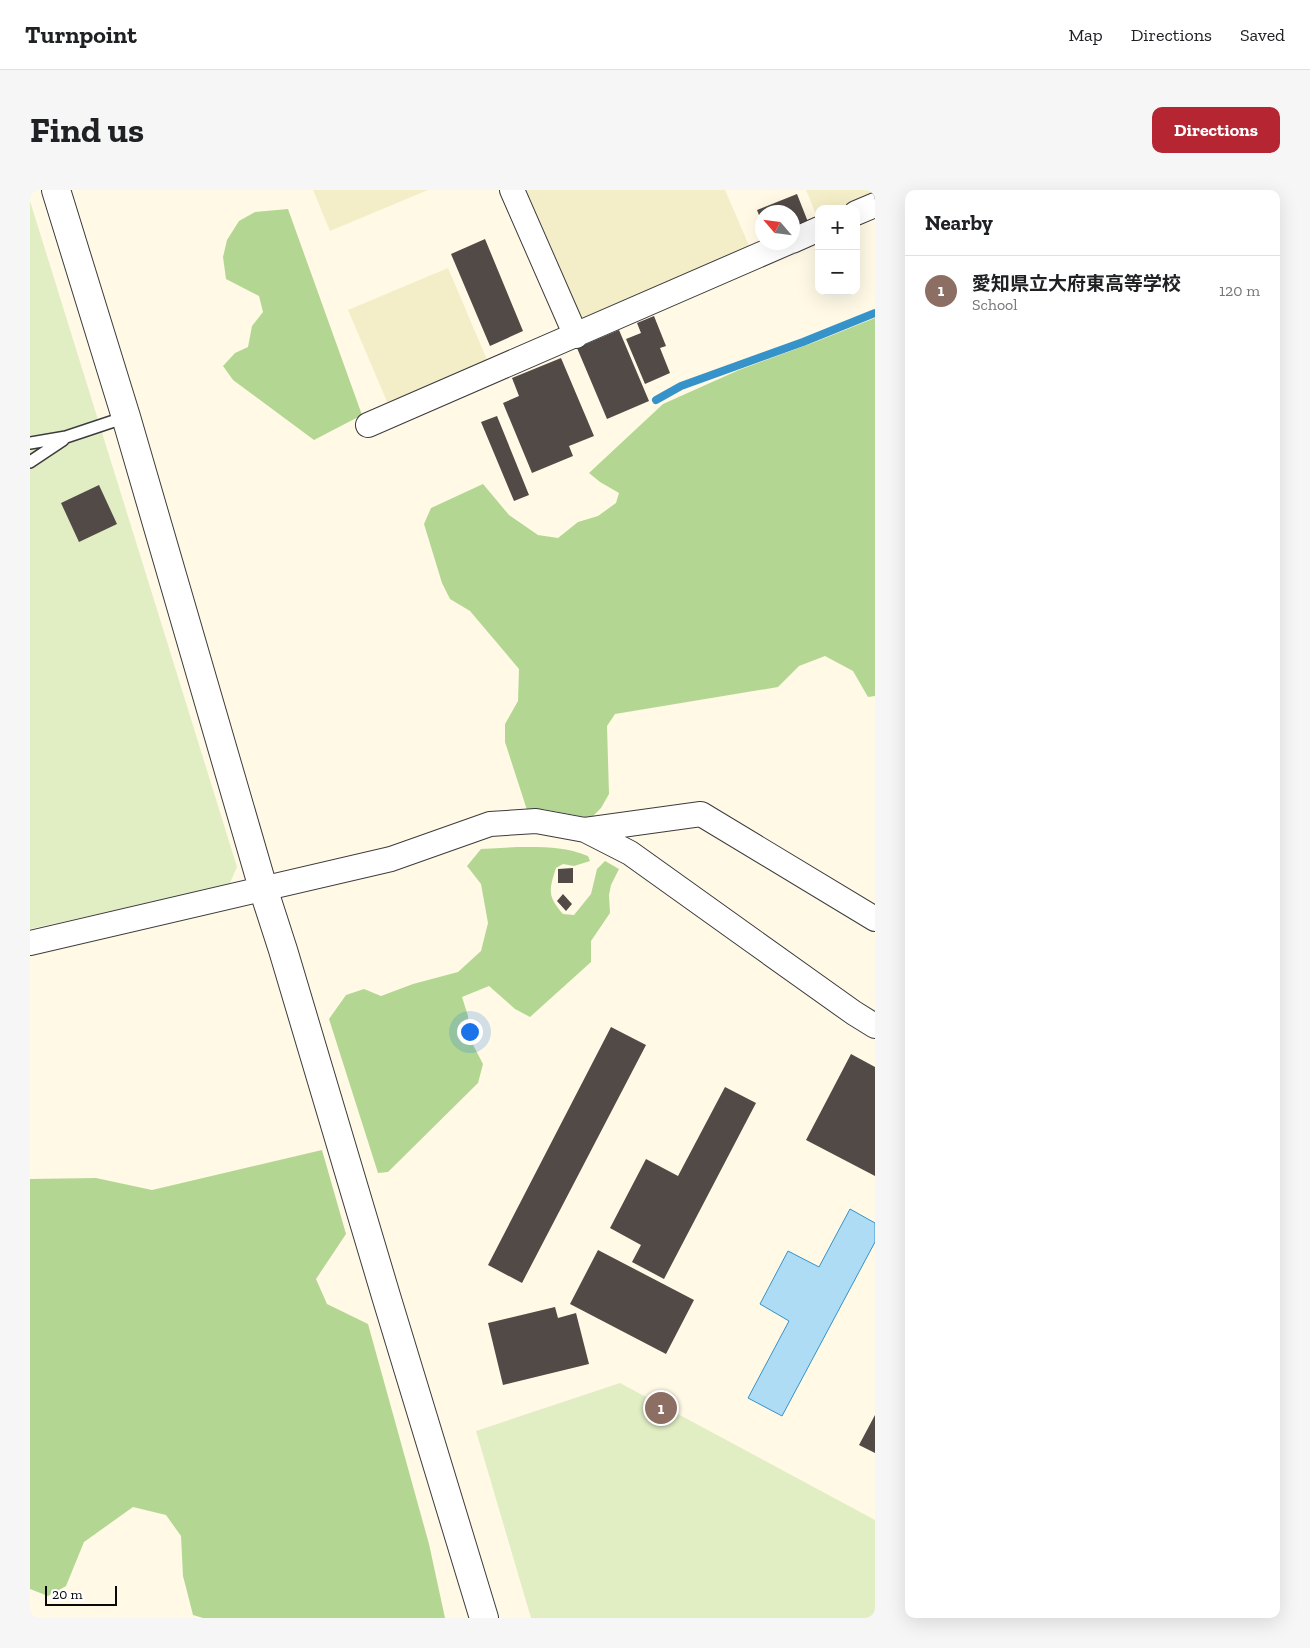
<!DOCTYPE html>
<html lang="en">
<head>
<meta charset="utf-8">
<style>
	body { margin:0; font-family:"Zilla Slab","Noto Sans JP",serif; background:#f6f6f6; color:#202124 }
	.controls { position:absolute; right:15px; top:15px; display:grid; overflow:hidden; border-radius:10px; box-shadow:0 5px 20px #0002 }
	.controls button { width:45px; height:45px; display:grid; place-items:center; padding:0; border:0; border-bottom:1px solid #e0e0e0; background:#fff; color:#202124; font:25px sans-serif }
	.compass { position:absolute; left:725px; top:15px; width:45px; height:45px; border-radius:50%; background:#fff; box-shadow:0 5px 20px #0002; rotate:298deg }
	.scale { position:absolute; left:15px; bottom:12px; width:72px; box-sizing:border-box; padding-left:5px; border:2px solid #090909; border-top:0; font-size:14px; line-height:18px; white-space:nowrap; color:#090909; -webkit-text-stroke:4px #fff; paint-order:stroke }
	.you { position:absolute; left:439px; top:841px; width:18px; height:18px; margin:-12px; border:4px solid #fff; border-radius:50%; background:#1a73e8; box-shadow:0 0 0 8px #1a73e833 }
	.badge { display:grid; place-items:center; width:32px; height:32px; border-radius:50%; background:#b52632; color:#fff; font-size:16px; font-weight:700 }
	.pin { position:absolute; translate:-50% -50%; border:2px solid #fff; box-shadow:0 1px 5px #0006 }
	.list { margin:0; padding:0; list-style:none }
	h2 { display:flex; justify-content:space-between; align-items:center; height:65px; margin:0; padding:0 20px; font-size:21px }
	h2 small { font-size:16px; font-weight:400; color:#757577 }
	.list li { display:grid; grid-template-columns:32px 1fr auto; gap:15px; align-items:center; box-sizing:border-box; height:70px; padding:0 20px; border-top:1px solid #e0e0e0 }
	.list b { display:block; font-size:19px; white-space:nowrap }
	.list p { margin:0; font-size:16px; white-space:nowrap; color:#757577 }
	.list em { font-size:16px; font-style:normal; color:#757577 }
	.map { position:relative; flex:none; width:845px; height:1428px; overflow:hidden; border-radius:10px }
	header { display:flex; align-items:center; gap:30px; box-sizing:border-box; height:70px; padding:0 25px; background:#fff; border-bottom:1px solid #e0e0e0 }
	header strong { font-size:24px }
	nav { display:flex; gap:28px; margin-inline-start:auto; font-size:18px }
	.intro { display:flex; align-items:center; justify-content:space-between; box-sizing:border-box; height:120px; padding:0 30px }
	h1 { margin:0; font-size:35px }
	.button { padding:12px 22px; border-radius:10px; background:#b52632; color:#fff; font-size:18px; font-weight:700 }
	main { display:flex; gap:30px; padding:0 30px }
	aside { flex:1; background:#fff; border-radius:10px; box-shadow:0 5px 20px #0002 }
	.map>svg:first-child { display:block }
	.farmland { fill:#f3eec8 }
	.forest { fill:#b3d792 }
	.pitch { fill:#e1eec4 }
	.water { fill:#addcf4; stroke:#3593c9 }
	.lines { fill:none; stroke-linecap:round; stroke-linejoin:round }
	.stream { stroke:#3593c9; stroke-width:8 }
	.building { fill:#524a46 }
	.service-casing { stroke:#3c3c3c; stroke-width:14 }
	.minor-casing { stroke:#3c3c3c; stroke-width:26 }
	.tertiary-casing { stroke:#3c3c3c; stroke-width:30 }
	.service { stroke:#fff; stroke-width:11 }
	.minor { stroke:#fff; stroke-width:24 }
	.tertiary { stroke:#fff; stroke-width:28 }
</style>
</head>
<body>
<header>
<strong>Turnpoint</strong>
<nav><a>Map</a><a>Directions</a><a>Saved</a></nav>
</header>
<div class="intro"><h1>Find us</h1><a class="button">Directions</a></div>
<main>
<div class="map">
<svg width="845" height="1428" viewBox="0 0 845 1428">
	<rect width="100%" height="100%" fill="#fff9e6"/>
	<path class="farmland" d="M283,0H398L300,41Z
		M493,0H695L720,58L554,129L546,125Z
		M776,0H845V6L814,19H789L788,29Z
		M418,78L458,172L358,214L318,120Z"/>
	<path class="forest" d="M258,19L332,225L284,250L203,190L193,176L205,163L218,157L222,136L233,122L229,106L196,89L193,67L197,50L209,31L225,22Z
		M845,128V506L838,507L823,481L795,466L769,476L748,497L585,524L577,536L579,604L571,618L561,628L513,619L497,620L475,552V534L488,511L489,479L440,421L420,409L412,393L394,334L401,318L453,294L479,325L508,345L528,348L548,332L568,326L586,313L589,303L570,292L559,283L633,214L709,180L785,152Z
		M487,657C514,657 533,656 558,666L560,671L544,676L533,674L526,678C519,700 517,706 533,724L544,725L561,704L567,679L575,671L589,679L581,695L579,705L580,723L561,751V772L500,827L485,819L459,796L432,807L438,826L439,847L453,874L448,893L358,982L348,983L299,829L316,805L334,799L351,806L383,794L428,782L451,761L458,733L451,694L437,676L451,659Z
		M292,960L316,1044L286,1089L297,1114L338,1134L399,1354L415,1428H173L163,1425L153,1386L151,1346L136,1325L103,1317L54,1352L36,1396L18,1406L0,1399V989L66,988L122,1000Z"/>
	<path class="pitch" d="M0,11L207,677L199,695L0,739Z
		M590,1193L845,1330V1428H501L446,1241Z"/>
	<path class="water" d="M820,1019L845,1033V1052L752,1226L718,1208L759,1131L730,1114L758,1061L789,1077Z"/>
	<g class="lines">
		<path class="stream" d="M626,210L651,196L773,152L845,123"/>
	</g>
	<path class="building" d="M767,4L778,32L762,38V22H732V33L727,20Z
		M455,49L493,141L460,156L421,64Z
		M624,126L636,156L630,158L640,183L615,194L596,149L611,143L607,133Z
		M589,140L619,211L577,229L547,158Z
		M531,168L564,246L539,256L543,266L502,283L473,213L489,206L482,188Z
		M467,226L499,305L484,311L451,232Z
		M69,295L87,334L49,352L31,313Z
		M543,678V693H528V679Z
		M533,704L542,714L536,721L527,711Z
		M581,837L616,855L492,1093L458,1075Z
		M821,864L845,877V986L776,950Z
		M695,897L726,913L634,1089L602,1072L611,1055L580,1038L616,969L648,986Z
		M568,1060L664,1110L636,1164L540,1114Z
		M525,1117L528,1128L546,1123L559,1174L473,1195L458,1133Z
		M845,1225V1263L829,1255Z"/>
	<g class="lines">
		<defs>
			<path id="service" d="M0,253L36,247L96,227
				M0,272L33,250"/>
			<path id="minor" d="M482,0L546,146
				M826,23L845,15
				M762,51L789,39
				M338,235L759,52
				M555,640L671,624L845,729
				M0,753L361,669L460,634L506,631L555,640L600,663L723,751L824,823L845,836"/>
			<path id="tertiary" d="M26,0L96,227L233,698L253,760L356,1106L454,1428"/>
		</defs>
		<use href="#service" class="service-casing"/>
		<use href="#minor" class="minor-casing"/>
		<use href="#tertiary" class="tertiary-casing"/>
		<use href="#service" class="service"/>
		<use href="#minor" class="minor"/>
		<use href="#tertiary" class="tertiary"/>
	</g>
</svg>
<div class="controls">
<button>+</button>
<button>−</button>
</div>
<svg class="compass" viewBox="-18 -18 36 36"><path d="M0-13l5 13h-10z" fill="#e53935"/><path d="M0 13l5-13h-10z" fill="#757577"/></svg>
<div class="scale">20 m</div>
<div class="you"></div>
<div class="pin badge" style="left:631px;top:1218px;background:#8d6e63">1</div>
</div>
<aside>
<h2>Nearby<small></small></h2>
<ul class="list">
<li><span class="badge" style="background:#8d6e63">1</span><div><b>愛知県立大府東高等学校</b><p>School</p></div><em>120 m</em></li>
</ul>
</aside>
</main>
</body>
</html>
